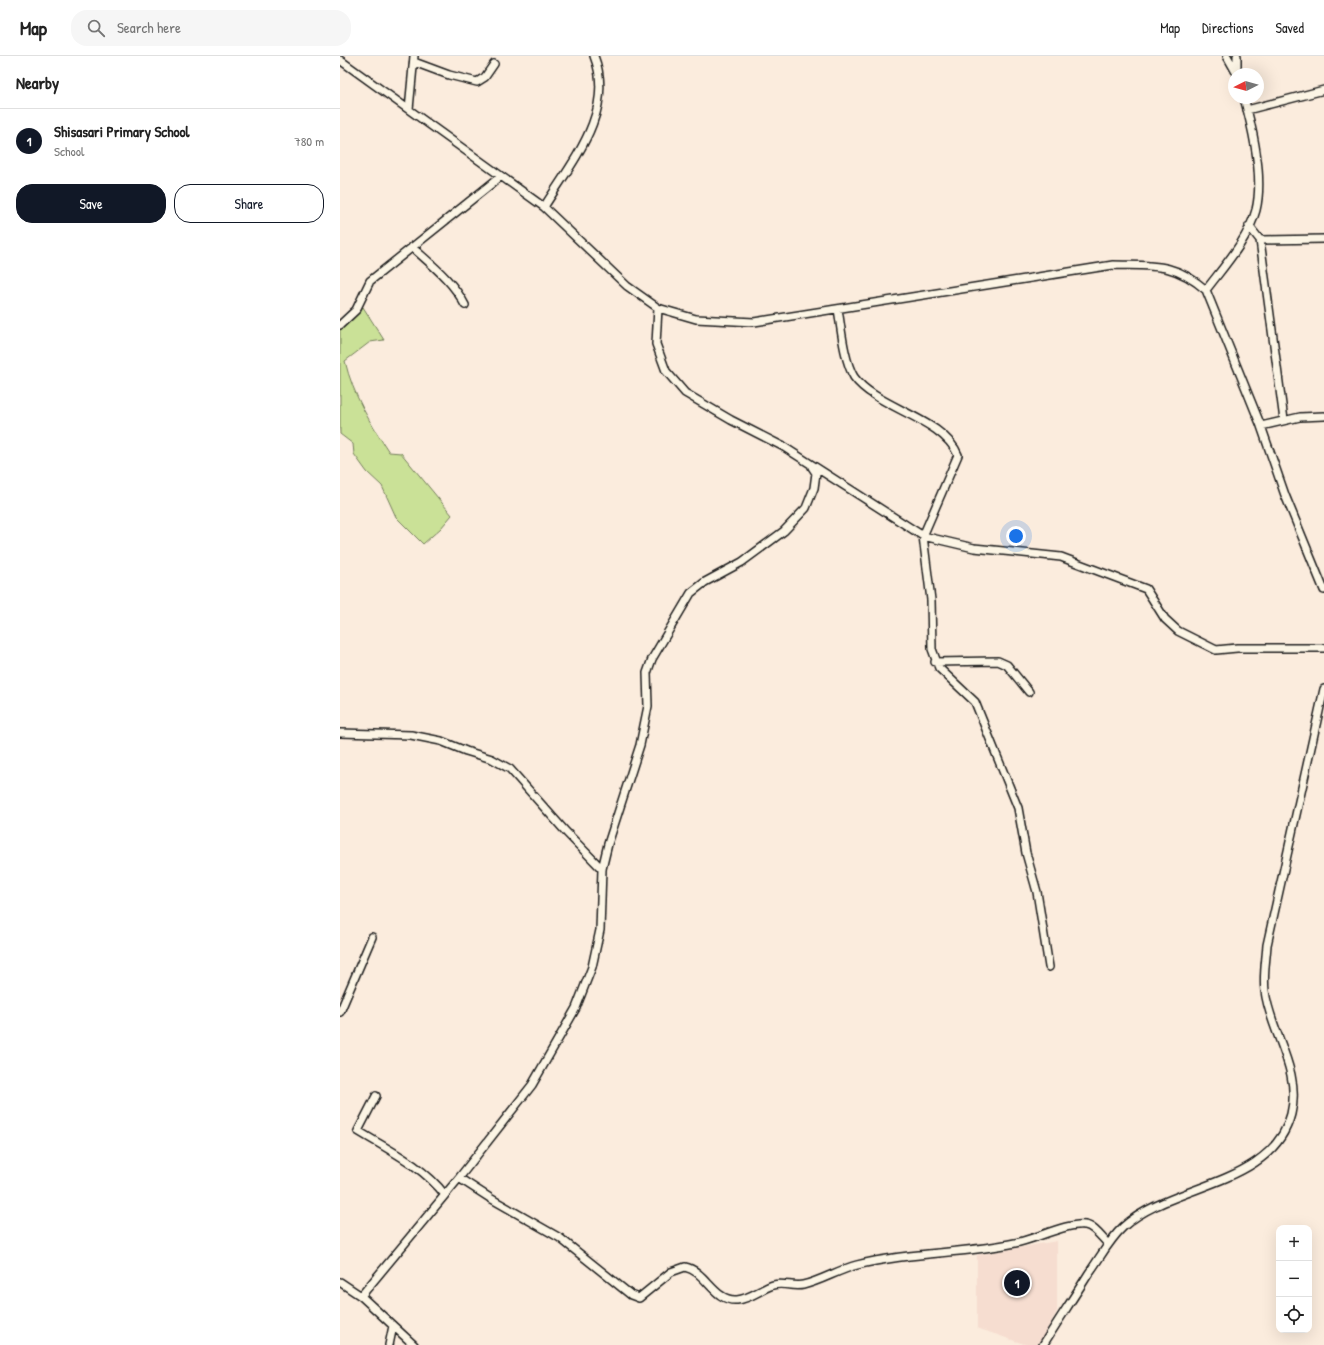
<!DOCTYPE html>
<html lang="en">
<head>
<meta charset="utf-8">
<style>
	body { margin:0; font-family:"Patrick Hand",sans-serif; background:#f6f6f6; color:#222 }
	.controls { position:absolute; right:12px; bottom:12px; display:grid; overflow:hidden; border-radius:8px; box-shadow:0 4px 16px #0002 }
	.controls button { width:36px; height:36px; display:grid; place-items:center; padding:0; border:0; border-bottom:1px solid #e0e0e0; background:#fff; color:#222; font:20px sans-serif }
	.compass { position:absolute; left:888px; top:12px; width:36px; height:36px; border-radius:50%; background:#fff; box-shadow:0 4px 16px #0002; rotate:264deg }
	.you { position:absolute; left:676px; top:480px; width:14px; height:14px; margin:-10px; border:3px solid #fff; border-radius:50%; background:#1a73e8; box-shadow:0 0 0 6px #1a73e833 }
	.badge { display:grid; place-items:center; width:26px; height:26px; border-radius:50%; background:#111827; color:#fff; font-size:13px; font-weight:700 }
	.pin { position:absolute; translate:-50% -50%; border:2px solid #fff; box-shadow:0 1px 4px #0006 }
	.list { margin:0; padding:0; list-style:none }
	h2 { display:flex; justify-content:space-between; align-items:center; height:52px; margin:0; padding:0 16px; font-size:17px }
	h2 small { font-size:13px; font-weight:400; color:#767676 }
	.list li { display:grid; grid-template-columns:26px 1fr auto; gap:12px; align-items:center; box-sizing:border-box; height:64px; padding:0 16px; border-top:1px solid #e0e0e0 }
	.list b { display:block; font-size:15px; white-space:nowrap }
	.list p { margin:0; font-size:13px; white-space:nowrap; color:#767676 }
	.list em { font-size:13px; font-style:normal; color:#767676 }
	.actions { display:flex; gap:8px; padding:12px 16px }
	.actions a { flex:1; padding:9px 0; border:1px solid #111827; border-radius:16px; text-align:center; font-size:14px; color:#111827 }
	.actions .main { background:#111827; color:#fff }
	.icon { flex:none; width:22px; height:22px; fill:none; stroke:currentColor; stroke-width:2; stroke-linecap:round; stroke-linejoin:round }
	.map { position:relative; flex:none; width:984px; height:1289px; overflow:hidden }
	header { display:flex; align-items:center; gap:24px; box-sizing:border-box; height:56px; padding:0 20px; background:#fff; border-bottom:1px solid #e0e0e0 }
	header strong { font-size:19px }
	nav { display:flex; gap:22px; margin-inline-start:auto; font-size:14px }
	.search { width:280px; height:36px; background:#f6f6f6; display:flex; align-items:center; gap:10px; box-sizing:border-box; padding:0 14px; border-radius:16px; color:#767676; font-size:15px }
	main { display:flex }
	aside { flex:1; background:#fff }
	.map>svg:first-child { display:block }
	.built { fill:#f6ddd0 }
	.green { fill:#cae197; stroke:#737e5a }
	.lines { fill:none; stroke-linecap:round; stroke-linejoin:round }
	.minor-casing { stroke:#1c1c1c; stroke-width:10 }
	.minor { stroke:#fcf5e5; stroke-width:7 }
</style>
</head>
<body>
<header>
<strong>Map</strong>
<div class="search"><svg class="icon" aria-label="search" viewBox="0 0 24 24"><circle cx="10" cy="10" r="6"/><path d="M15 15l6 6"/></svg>Search here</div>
<nav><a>Map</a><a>Directions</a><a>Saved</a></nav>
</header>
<main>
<aside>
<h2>Nearby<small></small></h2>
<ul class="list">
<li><span class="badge">1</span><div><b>Shisasari Primary School</b><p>School</p></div><em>780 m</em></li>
</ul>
<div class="actions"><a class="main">Save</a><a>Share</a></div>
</aside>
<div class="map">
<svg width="984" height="1289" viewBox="0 0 984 1289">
	<rect width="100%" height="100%" fill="#fbecdd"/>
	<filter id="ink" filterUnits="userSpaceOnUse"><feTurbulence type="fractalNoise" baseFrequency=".025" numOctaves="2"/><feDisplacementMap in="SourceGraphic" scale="8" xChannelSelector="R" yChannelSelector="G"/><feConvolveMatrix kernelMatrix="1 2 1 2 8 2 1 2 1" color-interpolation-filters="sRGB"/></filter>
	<g filter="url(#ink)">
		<path class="built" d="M717,1185V1255L699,1289H687L637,1272V1199Z"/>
		<path class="green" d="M23,251L44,284L30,286L5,305C13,339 30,367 49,396L61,397L112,459L101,472L83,488L56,461L42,430L27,416L14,398L13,388L0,378V273L15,261Z"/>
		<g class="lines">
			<defs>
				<path id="minor" d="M887,0L897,18
					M0,4L204,151L287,230L318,252L356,263L414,266L773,209C813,210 834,206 866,234L921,370L945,439L984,534
					M74,6L109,19L137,26L145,21L154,8
					M897,16V0
					M69,53L74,0
					M907,54L984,34
					M204,151C231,107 276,56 254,0
					M909,170L920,184L944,364
					M920,184L984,183
					M72,191C92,209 113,225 125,249
					M866,234C884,210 908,184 916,154C924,121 913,74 904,42
					M318,252L316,288L326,315L345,337L391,364L444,391L583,480L634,492L721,501L806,533L825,563L838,575L876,594L897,592H984
					M498,253C501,271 504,305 514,321C536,352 603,362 618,399L583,480L591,544L592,593L599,612L635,646L678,752L686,797L697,836L709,911
					M0,269L16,254L30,225L160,121
					M921,370L960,361L984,360
					M595,606L658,605L667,609L689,636
					M0,677L71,679L101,685L126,695L152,703L170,713L226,776L262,813
					M0,956L32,881
					M36,1040L18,1075C49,1094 83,1110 105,1139
					M119,1122L150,1142L220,1182L291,1239L299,1242L331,1216L345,1211C366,1215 374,1246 397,1244C410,1243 421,1233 433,1229C443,1226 453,1231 463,1229C481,1225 498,1214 517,1209C568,1196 623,1198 675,1187C693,1184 729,1166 745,1169C754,1170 762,1182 768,1188
					M0,1226L21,1240L74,1289
					M21,1240L119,1122L192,1029L236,952L252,911L260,874L262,813L268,788L300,689L308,650L307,617L312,603L351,537L365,526L402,506L444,475L466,452L474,432L476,417L472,411
					M49,1289L53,1270
					M703,1289C718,1265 734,1241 749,1217C760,1202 769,1184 783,1171C831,1127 933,1130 951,1058C962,1014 930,976 925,935C923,920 926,904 927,889L984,633"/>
			</defs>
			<use href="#minor" class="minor-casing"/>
			<use href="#minor" class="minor"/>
		</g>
	</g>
</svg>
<div class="controls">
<button>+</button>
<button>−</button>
<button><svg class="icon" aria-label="locate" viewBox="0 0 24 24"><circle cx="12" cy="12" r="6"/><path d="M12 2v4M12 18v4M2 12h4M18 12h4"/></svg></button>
</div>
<svg class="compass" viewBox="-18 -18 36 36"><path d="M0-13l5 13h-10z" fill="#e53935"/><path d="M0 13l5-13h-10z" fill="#767676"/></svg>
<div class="you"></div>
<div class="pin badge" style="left:677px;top:1227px">1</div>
</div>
</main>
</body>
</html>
